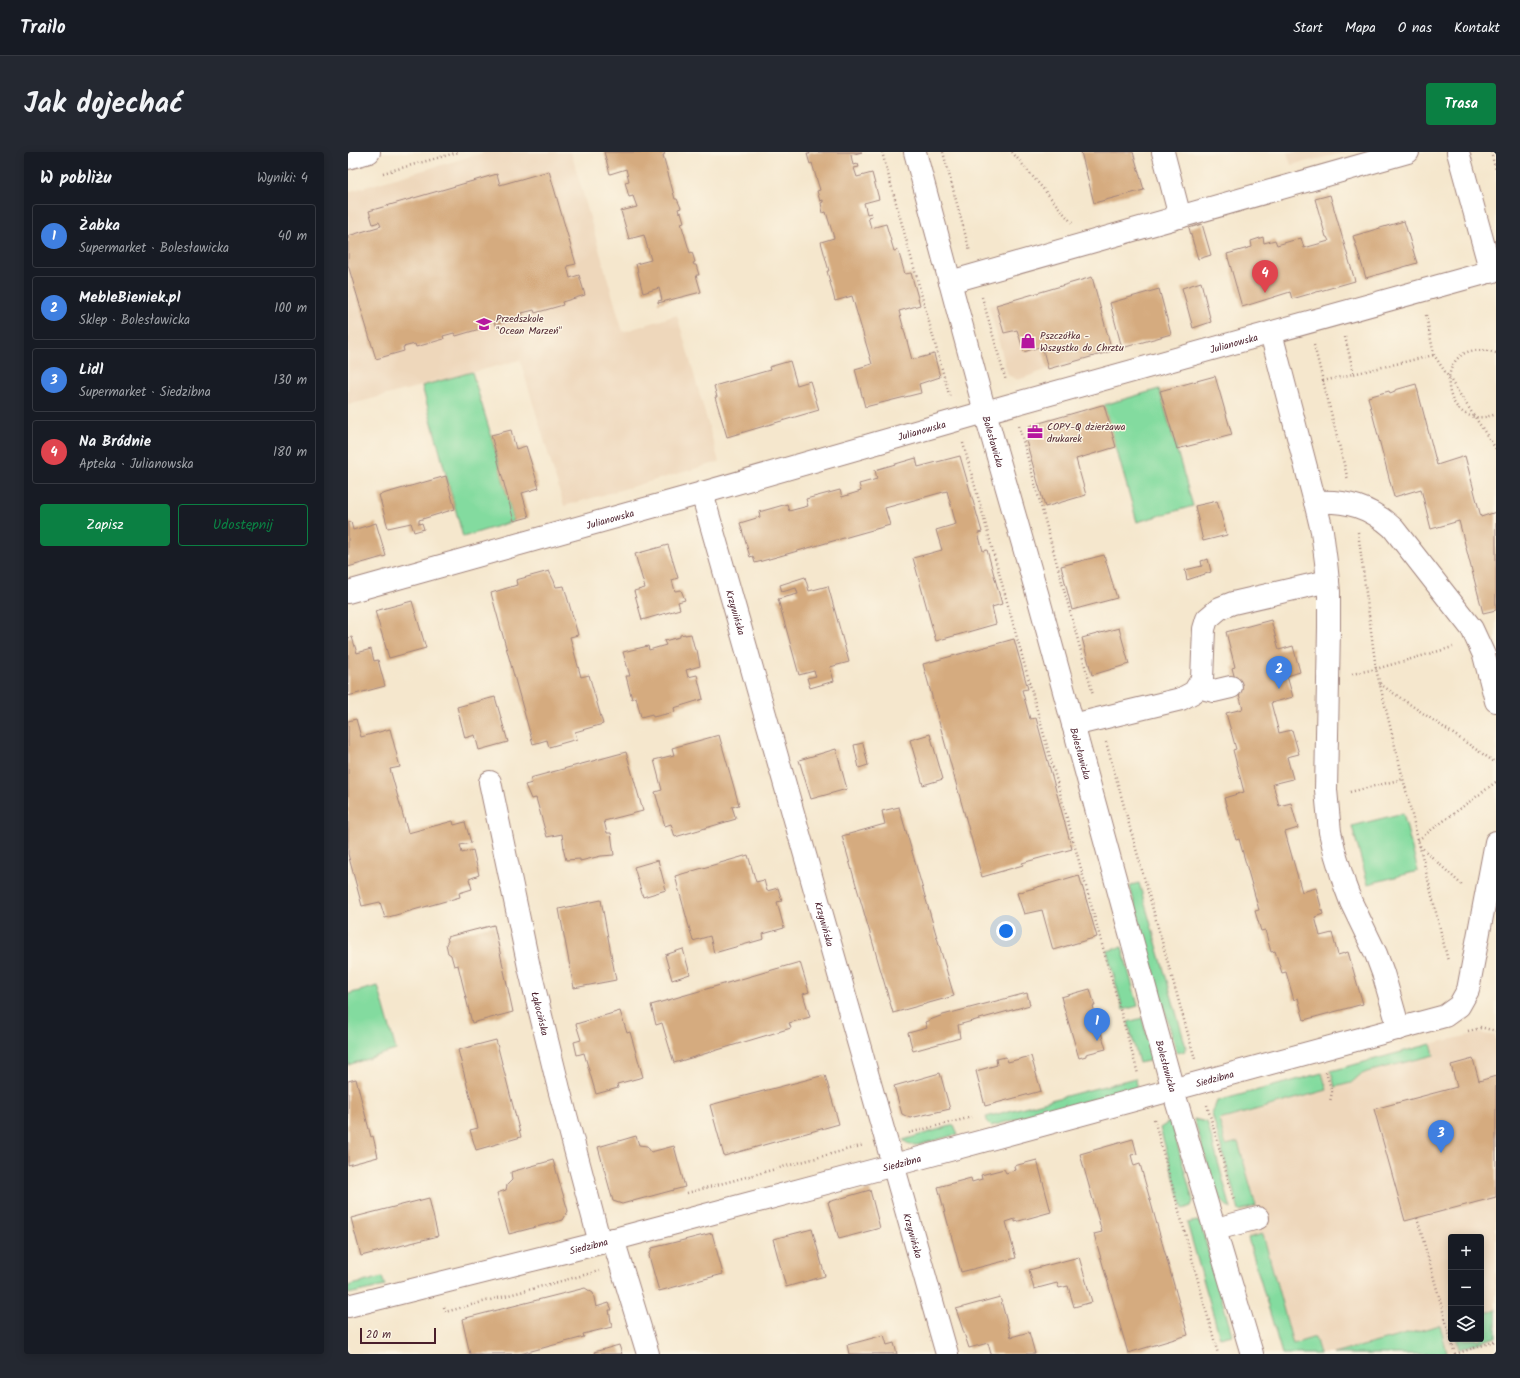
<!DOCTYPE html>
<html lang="pl">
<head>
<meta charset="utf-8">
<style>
	body { margin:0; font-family:Kalam,sans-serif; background:#242831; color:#f1f3f6 }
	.controls { position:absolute; right:12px; bottom:12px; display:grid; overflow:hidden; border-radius:4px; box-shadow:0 2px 10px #0003 }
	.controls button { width:36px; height:36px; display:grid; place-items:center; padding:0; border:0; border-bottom:1px solid #363941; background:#171b24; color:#f1f3f6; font:20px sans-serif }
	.scale { position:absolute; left:12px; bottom:10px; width:76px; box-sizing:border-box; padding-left:4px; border:2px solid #4a1f2b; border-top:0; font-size:11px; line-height:14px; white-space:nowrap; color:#4a1f2b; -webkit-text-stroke:3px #fcf5e5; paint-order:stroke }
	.you { position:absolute; left:658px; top:779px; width:14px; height:14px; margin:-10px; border:3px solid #fff; border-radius:50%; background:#1a73e8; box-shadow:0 0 0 6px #1a73e833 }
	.badge { display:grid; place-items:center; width:26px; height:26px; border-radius:50%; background:#0b8043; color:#fff; font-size:13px; font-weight:700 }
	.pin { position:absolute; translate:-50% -33px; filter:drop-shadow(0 1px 2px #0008) }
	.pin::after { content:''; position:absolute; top:21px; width:14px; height:12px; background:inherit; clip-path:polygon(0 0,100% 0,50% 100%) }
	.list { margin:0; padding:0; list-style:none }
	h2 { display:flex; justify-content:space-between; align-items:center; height:52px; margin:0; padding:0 16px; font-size:17px }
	h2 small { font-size:13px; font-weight:400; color:#9ea1a6 }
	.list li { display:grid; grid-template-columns:26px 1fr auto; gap:12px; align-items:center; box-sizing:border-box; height:64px; margin:0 8px 8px; padding:0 8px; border:1px solid #363941; border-radius:4px }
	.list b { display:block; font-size:15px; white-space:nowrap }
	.list p { margin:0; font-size:13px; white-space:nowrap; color:#9ea1a6 }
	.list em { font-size:13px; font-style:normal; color:#9ea1a6 }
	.actions { display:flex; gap:8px; padding:12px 16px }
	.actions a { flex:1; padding:9px 0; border:1px solid #0b8043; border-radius:4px; text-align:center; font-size:14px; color:#0b8043 }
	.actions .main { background:#0b8043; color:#fff }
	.icon { flex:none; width:22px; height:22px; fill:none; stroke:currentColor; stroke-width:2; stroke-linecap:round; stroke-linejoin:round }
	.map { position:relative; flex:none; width:1148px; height:1202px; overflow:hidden; border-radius:4px }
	header { display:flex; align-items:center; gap:24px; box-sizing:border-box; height:56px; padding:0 20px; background:#171b24; border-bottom:1px solid #363941 }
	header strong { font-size:19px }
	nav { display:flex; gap:22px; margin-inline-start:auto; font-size:14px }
	.intro { display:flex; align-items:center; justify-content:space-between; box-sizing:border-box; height:96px; padding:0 24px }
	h1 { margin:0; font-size:28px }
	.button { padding:10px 18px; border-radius:4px; background:#0b8043; color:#fff; font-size:14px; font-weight:700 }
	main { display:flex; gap:24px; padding:0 24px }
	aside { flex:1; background:#171b24; border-radius:4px; box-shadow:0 2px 10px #0003 }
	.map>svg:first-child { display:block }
	.built { fill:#eed7bb }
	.green { fill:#83db9f; stroke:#667d65 }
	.building { fill:#d5ab7f }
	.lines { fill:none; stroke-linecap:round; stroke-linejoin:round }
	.minor-casing { stroke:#a0837c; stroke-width:24 }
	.path { stroke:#a0837c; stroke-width:2.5; stroke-dasharray:1 3; stroke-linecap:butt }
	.minor { stroke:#fff; stroke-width:22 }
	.labels { text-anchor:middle; stroke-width:3; stroke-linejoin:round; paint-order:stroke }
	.poi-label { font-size:10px; fill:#4a1f2b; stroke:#fcf5e5; text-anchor:start }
	.street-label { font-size:10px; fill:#4a1f2b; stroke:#fcf5e5 }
</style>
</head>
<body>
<header>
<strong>Trailo</strong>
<nav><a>Start</a><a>Mapa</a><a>O nas</a><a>Kontakt</a></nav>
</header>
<div class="intro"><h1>Jak dojechać</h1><a class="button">Trasa</a></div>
<main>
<aside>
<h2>W pobliżu<small>Wyniki: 4</small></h2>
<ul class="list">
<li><span class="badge" style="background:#3f7fe0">1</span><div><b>Żabka</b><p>Supermarket · Bolesławicka</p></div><em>40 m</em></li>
<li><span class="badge" style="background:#3f7fe0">2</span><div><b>MebleBieniek.pl</b><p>Sklep · Bolesławicka</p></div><em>100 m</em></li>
<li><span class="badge" style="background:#3f7fe0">3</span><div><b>Lidl</b><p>Supermarket · Siedzibna</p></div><em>130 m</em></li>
<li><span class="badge" style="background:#e0444e">4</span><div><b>Na Bródnie</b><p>Apteka · Julianowska</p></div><em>180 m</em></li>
</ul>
<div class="actions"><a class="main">Zapisz</a><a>Udostępnij</a></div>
</aside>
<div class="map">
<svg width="1148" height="1202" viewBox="0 0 1148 1202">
	<rect width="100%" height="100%" fill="#fcf5e5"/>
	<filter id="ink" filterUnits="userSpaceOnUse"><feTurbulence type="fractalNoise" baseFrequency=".025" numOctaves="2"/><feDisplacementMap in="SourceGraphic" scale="8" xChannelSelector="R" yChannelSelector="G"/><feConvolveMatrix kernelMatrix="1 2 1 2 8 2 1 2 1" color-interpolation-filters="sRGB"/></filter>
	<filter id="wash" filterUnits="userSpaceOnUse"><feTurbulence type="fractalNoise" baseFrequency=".012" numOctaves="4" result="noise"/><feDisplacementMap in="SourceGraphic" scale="16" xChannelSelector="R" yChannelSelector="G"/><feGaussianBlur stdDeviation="0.9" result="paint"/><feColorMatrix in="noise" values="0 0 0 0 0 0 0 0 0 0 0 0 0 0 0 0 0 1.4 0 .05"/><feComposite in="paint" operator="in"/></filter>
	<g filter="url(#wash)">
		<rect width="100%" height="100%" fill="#f5e7cd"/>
		<path class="built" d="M138,0H223L275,180L329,163L371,310L216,354L172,208L0,253V40Z
			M939,0H1000L943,13Z
			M744,125L764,199L700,217L670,228L660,223L641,154Z
			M1131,881L1148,884V1163L1133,1168V1085H1103V1187H1115L1117,1195L1091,1202H934L864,962L869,949L1083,892Z"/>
		<path class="green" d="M124,220L143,283L166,369L115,385L74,234Z
			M811,237L845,354L789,370L756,253Z
			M1055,661L1070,719L1020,732L1004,674Z
			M791,731L838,895L837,899L829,901L782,735L783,733Z
			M774,795L790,854L775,858L759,799Z
			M30,834L48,898L0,913V842Z
			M794,866L805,908L791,911L780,870Z
			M1083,892L1086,903L1019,920L1012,923L1003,931L987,935L983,919Z
			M974,921L979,938L871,968L878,993L890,990L908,1054L891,1059L864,962L869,949Z
			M787,926L789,932L788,936L643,974L640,971L638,965Z
			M846,967L859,970L883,1057C875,1052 871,1045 867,1036Z
			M821,970L824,973L845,1049L843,1054L835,1057L812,976Z
			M606,973L610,982L569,993H562L555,988Z
			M849,1069L852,1070L884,1183L872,1186L839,1071Z
			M915,1082L945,1192L967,1185L972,1202H934L900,1086Z
			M34,1125L37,1134L0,1142V1134Z
			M1148,1157V1185L1111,1197L1109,1187H1133V1162Z
			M1092,1173L1099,1200L1091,1202H985Z"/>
		<g id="blocks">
			<path class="building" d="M256,0H316L317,2L315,3L327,47H329L333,56L330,57L331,61L333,60L336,70L333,71L342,101L344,100L347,110L345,111L346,113H348L351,123H348L353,140L310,151V149L314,148L311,136L295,141L288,112L303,108L296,83L281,87L273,59L289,55L285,44L281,45L277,30L281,29L278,17L262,22Z
				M461,0H514L503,3L505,13L510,12L511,15L506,16L509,25L524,21L531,47L516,51L519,62L523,61L524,64L520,65L523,76L538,72L546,99L550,98L557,122L563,121L572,153L551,159L564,208L586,202L592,225L571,232L573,241L517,255L507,217L524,212L504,144L487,149L479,119H481L473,90L486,86L478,60L475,61L473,51L475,50V48L472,49L469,39L472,38L468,25L464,11L462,12L459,2H462Z
				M733,0H785L796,38L746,51Z
				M201,19L228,112L219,114L222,126L231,123L237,143L214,150L215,153L187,161L186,158L174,161L175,164L147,173L146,169L134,172L135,176L108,184L106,181L95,184L96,187L68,195L67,192L55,195L56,199L28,207L0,113V84L33,74L31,70L25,72L21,59L149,22L152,33Z
				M982,43L1007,129L944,147L942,140L894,155L879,102L904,95L903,89L915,85L916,91L927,88L929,93L953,86L956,96L981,89L979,85H978L967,47Z
				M1056,69L1069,111L1018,126L1005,84Z
				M854,72L863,103L850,107L841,76Z
				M744,125L764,199L700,217L694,194L676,200L669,178L656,181L648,153Z
				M853,130L863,170L845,176L834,136Z
				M811,137L823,182L774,196L762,151Z
				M442,209L449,233L462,229L471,258L379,285L367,245H369L366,234L422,218L421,215Z
				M867,224L884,283L829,297L812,239Z
				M1068,232L1089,313L1117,304L1133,365L1148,360V458L1135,461L1111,369L1083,377L1073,337L1046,345L1020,245L1041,239L1042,241L1047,239V238Z
				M754,253H756L768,295L728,307L738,343L697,355L678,289L684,287L681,274Z
				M163,278L168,297L178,294L191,336L174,341L181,365L166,369L143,283Z
				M612,304L634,380L630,381L635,399L639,398L654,452L644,455L648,472L588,489L565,406L594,398L588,378L608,372L599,339L537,356L542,373L407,411L405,404L402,405L392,371L412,365L411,360L439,352L441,359L460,354L458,347L492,338L494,345L513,339L511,332L529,327L527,318L568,306L570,315Z
				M98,324L107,357L71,368V372L74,371L76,377L66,380L63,371L40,376L31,343Z
				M869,349L879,383L855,389L847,354Z
				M3,370L5,378L28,371L38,404L0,415V371Z
				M320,393L330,426L324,428L327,439L333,438L337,448L330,450L332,457L294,468L286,439L297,436L287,402Z
				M756,403L769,446L724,458L713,414Z
				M860,407L863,420L839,428L837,418L854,414L853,409Z
				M201,419L206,429L208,435L216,434L230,483L222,485L233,525L241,523L255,572L227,580L229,587L201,595L199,588L185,592L143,441L169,433L168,428Z
				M457,425L461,439L480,434L501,510L482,515L486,529L462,536L459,526L468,524L466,519L451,523L430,447L450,442L448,436L434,440L432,433Z
				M64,449L78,496L41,506L27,459Z
				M923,468L931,498L945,494L952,520L939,524L945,545L923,551L931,581L944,578L951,602L939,605L945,627L925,632L931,654L943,651L950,676L937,680L954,740L968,736L975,762L967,765L972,784L984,781L990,803L1000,800L1015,852L956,868L950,846L946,848L938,820L934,821L927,799L923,800L917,778L913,779L907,759L911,758L891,687L888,688L876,646L896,640L885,598L888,597L878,561L895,557L884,516L887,515L878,480Z
				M771,476L781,512L744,523L734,486Z
				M337,482V483L343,482L347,498H349L352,514L338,518L340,525L349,523L355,547L326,556L327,560L305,565L304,562L293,565L288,545L284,547L278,524H282L275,500L300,494L301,498L318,493L316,489L332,485V483Z
				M4,485L9,501L23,497L26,509L30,508L37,534L0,544V486Z
				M666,487L680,537L674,538L682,567L688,566L724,697L674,711L675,713L634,725L575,512Z
				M147,545L160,590L131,598L127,583L117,586L109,555Z
				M8,567L13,585L42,577L52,615L42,617L60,681L105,669L106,673L117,670L123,691L112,693L114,701L125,698L131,723L121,727L124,737L111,741L112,745L37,766L32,750L14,754L0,702V569Z
				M582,582L595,627L575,633L562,588Z
				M371,583L391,653L384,655L388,667L327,685L323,672L317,674L307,640L314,638L306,608L326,603L324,596Z
				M515,591L520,613L511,616L506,593Z
				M488,597L499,637L463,647L451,608Z
				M278,600L295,659L256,669L259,681H263L266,703L253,704L232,709V707L218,708L215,696H216L214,682L199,685L188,646L183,647L177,633L184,631L182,626Z
				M551,655L606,844L545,861L494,684L537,672L534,659Z
				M400,703L408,730L416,728L419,739L430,736L434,749L429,750L436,776L415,782L416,787L366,801L362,784L345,789L327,724Z
				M310,708L318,738L295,745L286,715Z
				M731,723L749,785L705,798L694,758L676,762L669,741Z
				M253,748L268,828L226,836L211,757Z
				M146,773L165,860L124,871L110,813L106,814L103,803L100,801L98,792L100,789L99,785Z
				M335,797L342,822L324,828L317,803Z
				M452,810L461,840L455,842L462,865L441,871L443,876L326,911L314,871L308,873L303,853Z
				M742,837L747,854H745L758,897L738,902V904L731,906L713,845Z
				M679,841L682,853L610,873L612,886L565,899L560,881L579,876L577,870L595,863Z
				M272,859L279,881L282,880L295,925L269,932L270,936L248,942L236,901L229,903L226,890L233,888L228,872Z
				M148,888L173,985L128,998L122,978L130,976L110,898Z
				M683,904L693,939L637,954L628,919L649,913L648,907L658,905L660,910Z
				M1125,907L1131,929L1148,924V1045L1057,1069L1026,957L1109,935L1103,913Z
				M592,921L602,957L562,966L554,962L546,934Z
				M477,923L491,972L376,1004L362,953Z
				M8,927L23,985L25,984L30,1005L0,1013V929Z
				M288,984L291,993L299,994L303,1000L326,994L337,1035L274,1052L265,1049L250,995Z
				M785,987L789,1002L783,1003L786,1014L792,1012L840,1183L780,1201L746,1082L754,1080L732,1002Z
				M205,1008L220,1059L215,1068L161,1082L149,1041L158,1038L159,1033L164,1028L163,1020Z
				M689,1008L703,1060L667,1070V1067L658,1070L668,1106L613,1120L590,1035L623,1026L624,1030L634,1027L633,1023L656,1017L658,1021L667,1018L666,1014Z
				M522,1038L532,1076L491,1087L480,1050Z
				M81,1046L90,1084L13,1104L3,1066Z
				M464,1077L477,1124L438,1135L425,1087Z
				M364,1081L375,1122L311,1139L301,1104L304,1096Z
				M731,1105L744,1150L726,1155L720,1134L711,1136L709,1131L686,1137L681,1118Z
				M237,1136L245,1141L248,1155L261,1151L264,1158H261L264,1175L235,1182L236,1185L172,1202H122L114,1167Z
				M652,1145L663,1185L681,1180L687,1202H643L640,1191L621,1196L608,1157Z
				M536,1183L539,1193L546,1191L549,1202H501L499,1193Z
				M271,1193L274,1202H247L246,1200Z"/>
		</g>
	</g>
	<g filter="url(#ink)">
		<use href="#blocks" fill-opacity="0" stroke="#a0837c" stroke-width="1"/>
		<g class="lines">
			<defs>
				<g id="minor">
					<path id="s1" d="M567,0L637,260L691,448L825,938L904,1202"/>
					<path d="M815,0L832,65"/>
					<path d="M1110,0L1143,120"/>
					<path d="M0,6L21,0"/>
					<path d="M602,130L1060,0"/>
					<path d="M923,181L967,350L974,379L978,410L981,440V475L978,638L982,680L987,701L997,734L1003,750L1028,802L1035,821L1051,877"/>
					<path id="s2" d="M354,341L599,1202"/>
					<path d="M967,350C998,348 1022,355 1045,376L1124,477L1136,503L1148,549"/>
					<path id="s3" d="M0,440L354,341L637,260L1148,118"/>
					<path d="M850,535L866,539L883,535"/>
					<path d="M725,573L833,547L846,540L854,527L856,477L859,467L872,456L885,451L980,429"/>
					<path id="s4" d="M142,630L181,815L211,937L252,1091"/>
					<path d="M868,1077L910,1066"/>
					<path d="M265,1087L300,1202"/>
					<path id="s5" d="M0,1154L252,1091L546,1013L1097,864L1111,854L1120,838L1148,690"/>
				</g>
			</defs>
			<use href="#minor" class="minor-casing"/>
			<path class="path" d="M534,0L602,246
				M595,0L622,100
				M664,0L724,71
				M1143,0L1148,19
				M35,21L111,0
				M634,145L658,229
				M1078,163L1086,203L1148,297
				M997,185L1006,222
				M966,193L1000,328
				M1148,201C1082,179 1088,285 1148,262
				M975,229L1086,203
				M671,274L745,543
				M615,291L790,922
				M1010,380L1028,517L1100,809
				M1004,522L1028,517L1105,495
				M1032,532L1148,611
				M758,590L847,907
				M1002,640L1055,627
				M1070,688L1148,630
				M1072,694L1115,734
				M1132,875L1148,879
				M1120,879L1133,876
				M978,920L984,940L982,950
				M859,953L886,1048
				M806,967L870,1202
				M561,981L624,965
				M339,1041L516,993
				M1069,1066L1107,1202
				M96,1155L97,1160L251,1119
				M1107,1202L1148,1189
				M1142,1202L1148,1200"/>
			<use href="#minor" class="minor"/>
		</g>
	</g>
	<defs>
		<symbol id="school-bare" viewBox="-9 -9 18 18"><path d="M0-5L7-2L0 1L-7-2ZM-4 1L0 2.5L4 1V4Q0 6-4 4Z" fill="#b5179e" stroke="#fcf5e5" stroke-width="2.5" paint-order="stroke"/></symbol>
		<symbol id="shop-bare" viewBox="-9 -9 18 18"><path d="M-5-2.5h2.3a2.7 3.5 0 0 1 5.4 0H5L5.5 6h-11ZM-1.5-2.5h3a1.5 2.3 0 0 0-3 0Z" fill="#b5179e" stroke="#fcf5e5" stroke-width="2.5" paint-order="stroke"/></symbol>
		<symbol id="office-bare" viewBox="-9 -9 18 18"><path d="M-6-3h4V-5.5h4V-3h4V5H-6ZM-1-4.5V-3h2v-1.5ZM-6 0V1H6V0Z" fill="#b5179e" stroke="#fcf5e5" stroke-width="2.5" paint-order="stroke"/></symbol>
	</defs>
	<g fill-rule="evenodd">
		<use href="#school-bare" x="125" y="161" width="22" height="22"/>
		<use href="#shop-bare" x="669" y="178" width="22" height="22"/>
		<use href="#office-bare" x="676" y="269" width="22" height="22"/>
	</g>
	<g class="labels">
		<g class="poi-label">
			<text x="148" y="170">Przedszkole<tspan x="148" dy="12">"Ocean Marzeń"</tspan></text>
			<text x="692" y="187">Pszczółka -<tspan x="692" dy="12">Wszystko do Chrztu</tspan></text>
			<text x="699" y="278">COPY-Q dzierżawa<tspan x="699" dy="12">drukarek</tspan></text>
		</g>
		<g class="street-label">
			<text dy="4" stroke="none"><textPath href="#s3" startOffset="920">Julianowska</textPath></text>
			<text dy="4" stroke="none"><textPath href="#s3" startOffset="596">Julianowska</textPath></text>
			<text dy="4" stroke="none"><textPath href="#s1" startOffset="300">Bolesławicka</textPath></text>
			<text dy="4" stroke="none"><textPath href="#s3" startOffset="272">Julianowska</textPath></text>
			<text dy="4" stroke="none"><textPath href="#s2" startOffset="124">Krzywińska</textPath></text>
			<text dy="4" stroke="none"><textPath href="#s1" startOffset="624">Bolesławicka</textPath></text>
			<text dy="4" stroke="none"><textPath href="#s2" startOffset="448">Krzywińska</textPath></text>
			<text dy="4" stroke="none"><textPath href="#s4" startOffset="237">Łąkocińska</textPath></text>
			<text dy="4" stroke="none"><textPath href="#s1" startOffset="948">Bolesławicka</textPath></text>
			<text dy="4" stroke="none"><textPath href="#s5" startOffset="896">Siedzibna</textPath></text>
			<text dy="4" stroke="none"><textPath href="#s5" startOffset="572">Siedzibna</textPath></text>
			<text dy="4" stroke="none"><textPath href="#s2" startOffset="772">Krzywińska</textPath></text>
			<text dy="4" stroke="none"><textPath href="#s5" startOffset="248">Siedzibna</textPath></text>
		</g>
	</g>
</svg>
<div class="controls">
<button>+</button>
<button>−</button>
<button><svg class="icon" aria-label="layers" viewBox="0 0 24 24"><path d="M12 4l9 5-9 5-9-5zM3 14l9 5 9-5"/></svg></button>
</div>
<div class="scale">20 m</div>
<div class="you"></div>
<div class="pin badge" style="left:749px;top:889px;background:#3f7fe0">1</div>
<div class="pin badge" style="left:931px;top:537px;background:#3f7fe0">2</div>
<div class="pin badge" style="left:1093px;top:1001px;background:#3f7fe0">3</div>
<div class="pin badge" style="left:917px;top:141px;background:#e0444e">4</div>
</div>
</main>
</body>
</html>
